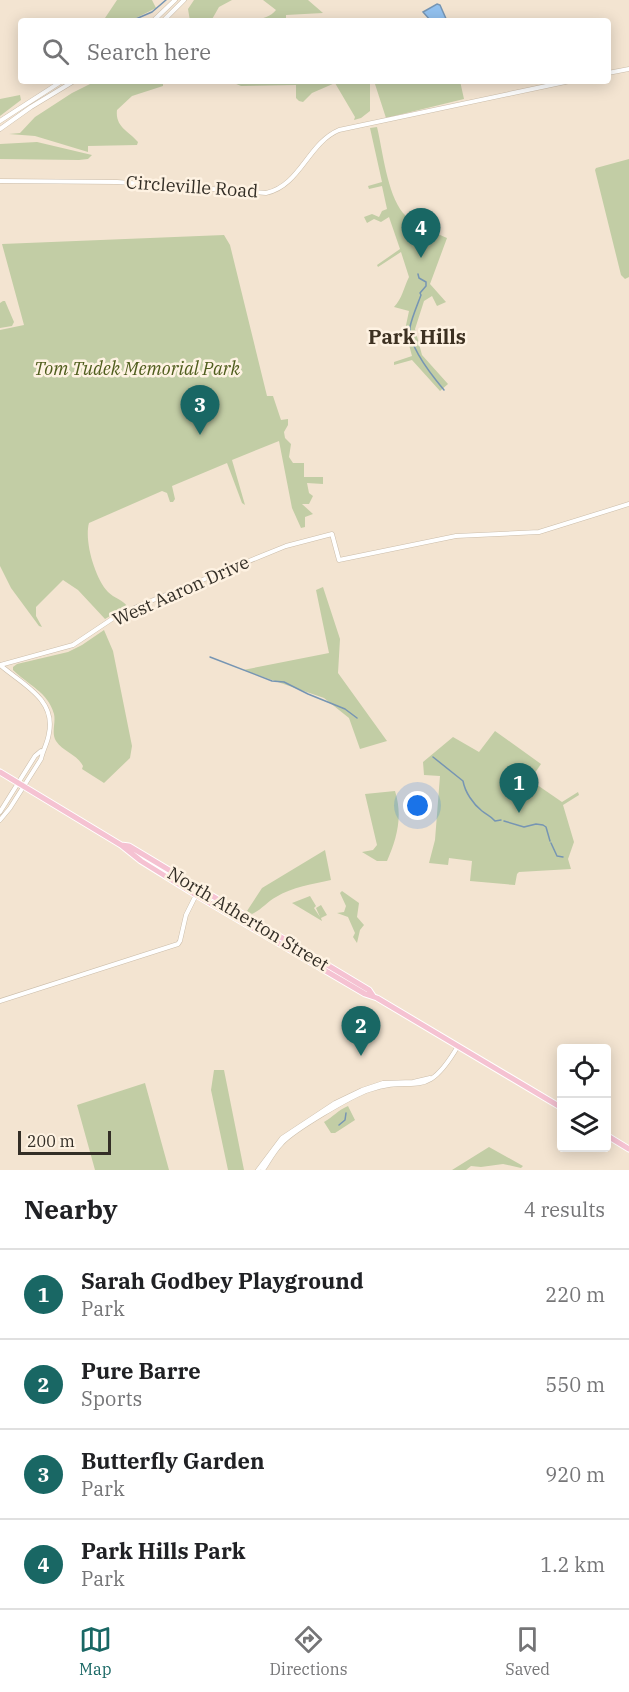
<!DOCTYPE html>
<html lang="en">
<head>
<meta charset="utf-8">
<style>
	body { margin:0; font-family:"IBM Plex Serif",serif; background:#f2f2f2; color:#202124 }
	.controls { position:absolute; right:18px; bottom:18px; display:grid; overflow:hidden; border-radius:6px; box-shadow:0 3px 15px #0003 }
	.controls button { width:54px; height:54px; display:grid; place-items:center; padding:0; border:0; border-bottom:2px solid #e0e0e0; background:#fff; color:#202124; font:30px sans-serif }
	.scale { position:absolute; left:18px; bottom:15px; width:93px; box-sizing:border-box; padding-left:6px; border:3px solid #332e26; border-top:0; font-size:16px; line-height:21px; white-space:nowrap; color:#332e26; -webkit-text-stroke:4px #fef2e2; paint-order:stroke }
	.you { position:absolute; left:418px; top:806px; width:21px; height:21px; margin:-15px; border:4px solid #fff; border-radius:50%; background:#1a73e8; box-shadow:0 0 0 9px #1a73e833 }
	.badge { display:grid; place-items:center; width:39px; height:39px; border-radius:50%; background:#196764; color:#fff; font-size:20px; font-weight:700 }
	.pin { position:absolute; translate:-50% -50px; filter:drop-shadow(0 2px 3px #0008) }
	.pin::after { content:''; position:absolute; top:32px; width:21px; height:18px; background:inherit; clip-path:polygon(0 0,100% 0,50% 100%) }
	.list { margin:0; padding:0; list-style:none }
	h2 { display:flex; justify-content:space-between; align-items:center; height:78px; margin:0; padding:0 24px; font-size:26px }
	h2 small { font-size:20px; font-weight:400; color:#757577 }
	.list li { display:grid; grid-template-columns:39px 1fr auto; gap:18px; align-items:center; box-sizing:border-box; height:90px; padding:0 24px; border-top:2px solid #e0e0e0 }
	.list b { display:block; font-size:22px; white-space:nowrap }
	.list p { margin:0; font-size:20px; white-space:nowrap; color:#757577 }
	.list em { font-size:20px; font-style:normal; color:#757577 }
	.icon { flex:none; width:33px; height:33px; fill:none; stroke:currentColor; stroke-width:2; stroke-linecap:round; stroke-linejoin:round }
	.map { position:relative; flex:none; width:629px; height:1170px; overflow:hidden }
	.search { position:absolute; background:#fff; box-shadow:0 3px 15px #0003; left:18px; right:18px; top:18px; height:66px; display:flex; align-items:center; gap:15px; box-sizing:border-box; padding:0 21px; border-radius:6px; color:#757577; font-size:22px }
	.sheet { height:438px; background:#fff }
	nav { display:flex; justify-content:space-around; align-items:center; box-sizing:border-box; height:84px; border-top:2px solid #e0e0e0; background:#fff; font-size:16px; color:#757577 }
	nav a { display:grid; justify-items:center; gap:3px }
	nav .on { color:#196764 }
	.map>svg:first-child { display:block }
	.green { fill:#c2cda5 }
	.water { fill:#92c1ef; stroke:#7695b3; stroke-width:1.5 }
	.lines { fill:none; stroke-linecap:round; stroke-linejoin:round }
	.stream { stroke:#7695b3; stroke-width:1.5 }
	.secondary-casing { stroke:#cbbdaa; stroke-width:5 }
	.primary-casing { stroke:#fff; stroke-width:7 }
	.secondary { stroke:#fff; stroke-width:4 }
	.primary { stroke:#f5c2d2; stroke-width:5 }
	.labels { text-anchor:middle; stroke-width:5; stroke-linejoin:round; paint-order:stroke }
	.street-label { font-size:18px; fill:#332e26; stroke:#fef2e2 }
	.park-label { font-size:18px; font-style:italic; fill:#4f5d1d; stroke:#fef2e2 }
	.neighbourhood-label { font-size:20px; font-weight:bold; fill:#3d3122; stroke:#fef2e2 }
</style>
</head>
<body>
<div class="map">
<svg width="629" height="1170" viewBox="0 0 629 1170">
	<rect width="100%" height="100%" fill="#f3e4d1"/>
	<path class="green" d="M117,0H152L156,8L130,21H103Z
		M194,0H232L219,7L211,21H190L188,9Z
		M263,0H308L323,13L286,15V21H245C256,20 269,19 276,10Z
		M96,81H163V86L132,96L117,110C115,127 129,131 138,142L137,145L88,146V152L35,136L9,134L20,133L35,117L72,93Z
		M229,81H368L370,84V111L361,118L354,120L355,117L335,83L312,93L303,102L299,101L296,98V85L241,86Z
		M374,81H460L464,99L386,118Z
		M20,95L21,100L0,116V99Z
		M377,127C383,152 387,193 403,213C414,226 432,231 447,238L430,284L446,302L437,306L432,296L424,301L415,329L422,355L448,384L440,391L412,360L394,365V362L412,356L405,330L409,311L394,307C402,299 404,287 409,277L401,252L378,267L377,265L400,249L389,217L381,222L374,219L367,223L364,217L372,214L379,217L382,211L387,209L382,186L369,189L368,186L382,182L370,128Z
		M37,142L92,155L88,159L79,160L0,159V144Z
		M629,159V277L625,279L621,275L595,170L596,168Z
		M224,235L230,245L267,396H273L281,420L288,419V425L284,432L285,438L291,444L289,457L293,463H304V477H323V484L307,483L309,493L313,496L309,504H302L313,514L305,517V527L301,528L292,508L279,441L232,460L245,505L242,503L227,463L172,486L175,499L173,502H170L167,493L162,491L89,523C84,541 95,578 108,592C114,598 123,600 127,606L105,619L78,590L63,580L36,607V616L42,627L39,626L11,588L0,566V330L24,325L2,244Z
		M3,301H5L14,322L12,326L0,328V303Z
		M323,587L340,639L338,673L387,741L360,749L349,718L324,698L243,670L329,653L316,590Z
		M104,630L113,651L132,746L130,758L104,783L82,769L83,766C77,754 63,752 56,741C51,733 56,723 54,714C48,692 28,685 13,670V667L17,664L68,652L82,645Z
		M495,731L541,764L530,780L562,802L578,792L579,795L563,805L574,842L568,859L571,869L519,872L517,874L515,885L470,881L472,861L449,858L448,865L429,863L435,840L440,776L424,775L423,762L453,737L479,752Z
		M395,791C403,816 397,838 387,861H377L362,852L373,850L377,845L365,794Z
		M325,850L331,880C313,884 292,887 276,897C267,902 261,910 252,914L247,911L262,888Z
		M342,891L359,903L357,917L364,925L360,930L357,943L353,937L355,933L348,917L337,913L344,912L346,906L340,893Z
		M310,896L316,906L314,908L320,917L316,908L321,905L327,915L321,918L322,921L292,903Z
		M214,1070H224L244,1170H228L211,1090Z
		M145,1083L169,1170H95L77,1105Z
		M348,1106L355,1120L335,1133H331L324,1122C333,1117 338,1110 348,1106Z
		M489,1147L523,1166L521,1168L503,1164L481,1167L471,1166L466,1170H452Z"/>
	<path class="water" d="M437,4L440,5L447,21H431L423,12Z"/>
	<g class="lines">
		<path class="stream" d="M131,21L152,12L166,0
			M418,274L419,278L426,282V286L420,293L421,295C417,306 412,317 410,327C408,346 433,377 444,390
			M210,657L272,681L284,682L308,694L345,709L357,718
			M433,757L463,781C465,792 473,804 482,811C487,815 491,816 495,821L501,820
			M504,821L524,827L536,824L543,825L546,827L550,841
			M551,843L557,856L563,857
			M339,1125L345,1120L346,1113"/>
		<defs>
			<path id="secondary" d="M153,21L175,0
				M163,21L184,0
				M608,73L629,69
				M0,121L62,81
				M0,129L31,107L74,81
				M0,181L117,182L266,193C300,186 308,143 339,130L570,81
				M0,665L73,645L115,617L141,605L286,546L332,534L339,560L456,536L539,532L629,504
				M0,812L35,756L41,751
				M0,820L10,808L41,759C43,750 48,742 49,733C56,699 22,684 0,665
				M0,1001L178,944L180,941L186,915L199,889
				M258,1170L282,1138L335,1103L362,1090L383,1083L413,1082L430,1078
				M263,1170C269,1161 274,1151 282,1143C294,1130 351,1096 369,1090C416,1073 424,1104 458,1046"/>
			<path id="primary" d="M0,772L121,845L141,861L191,892L365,994L377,998L562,1108
				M121,845L129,846L369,990L373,996
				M606,1135L629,1149"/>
		</defs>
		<use href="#secondary" class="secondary-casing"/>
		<use href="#primary" class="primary-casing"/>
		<use href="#secondary" class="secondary"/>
		<use href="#primary" class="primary"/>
	</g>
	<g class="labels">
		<g class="street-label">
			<text transform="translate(192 187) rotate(4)" y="6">Circleville Road</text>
			<text transform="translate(181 591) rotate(-24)" y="6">West Aaron Drive</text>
			<text transform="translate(248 919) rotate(31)" y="6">North Atherton Street</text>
		</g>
		<g class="park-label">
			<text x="137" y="375">Tom Tudek Memorial Park</text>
		</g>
		<g class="neighbourhood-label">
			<text x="417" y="344">Park Hills</text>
		</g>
	</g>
</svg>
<div class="controls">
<button><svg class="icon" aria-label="locate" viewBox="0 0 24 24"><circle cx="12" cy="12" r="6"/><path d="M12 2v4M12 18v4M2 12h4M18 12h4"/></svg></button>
<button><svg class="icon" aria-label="layers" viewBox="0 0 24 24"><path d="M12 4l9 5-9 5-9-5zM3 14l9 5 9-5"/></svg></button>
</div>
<div class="scale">200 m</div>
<div class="you"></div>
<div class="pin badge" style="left:519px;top:813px">1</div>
<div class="pin badge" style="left:361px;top:1056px">2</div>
<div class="pin badge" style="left:200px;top:435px">3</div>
<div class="pin badge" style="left:421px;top:258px">4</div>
<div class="search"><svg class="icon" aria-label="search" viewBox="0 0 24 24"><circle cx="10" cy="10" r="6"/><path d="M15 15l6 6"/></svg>Search here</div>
</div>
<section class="sheet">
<h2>Nearby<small>4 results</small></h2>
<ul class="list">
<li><span class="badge">1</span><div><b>Sarah Godbey Playground</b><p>Park</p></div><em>220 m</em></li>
<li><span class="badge">2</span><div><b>Pure Barre</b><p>Sports</p></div><em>550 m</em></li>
<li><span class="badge">3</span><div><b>Butterfly Garden</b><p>Park</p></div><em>920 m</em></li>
<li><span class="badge">4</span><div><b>Park Hills Park</b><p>Park</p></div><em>1.2 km</em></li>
</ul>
</section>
<nav>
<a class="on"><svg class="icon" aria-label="map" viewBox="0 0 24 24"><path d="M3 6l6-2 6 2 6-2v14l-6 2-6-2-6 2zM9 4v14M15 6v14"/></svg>Map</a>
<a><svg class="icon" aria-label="directions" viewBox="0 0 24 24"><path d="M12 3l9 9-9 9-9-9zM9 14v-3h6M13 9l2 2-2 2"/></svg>Directions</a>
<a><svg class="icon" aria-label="saved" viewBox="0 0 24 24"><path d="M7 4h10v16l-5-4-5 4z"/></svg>Saved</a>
</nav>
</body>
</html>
